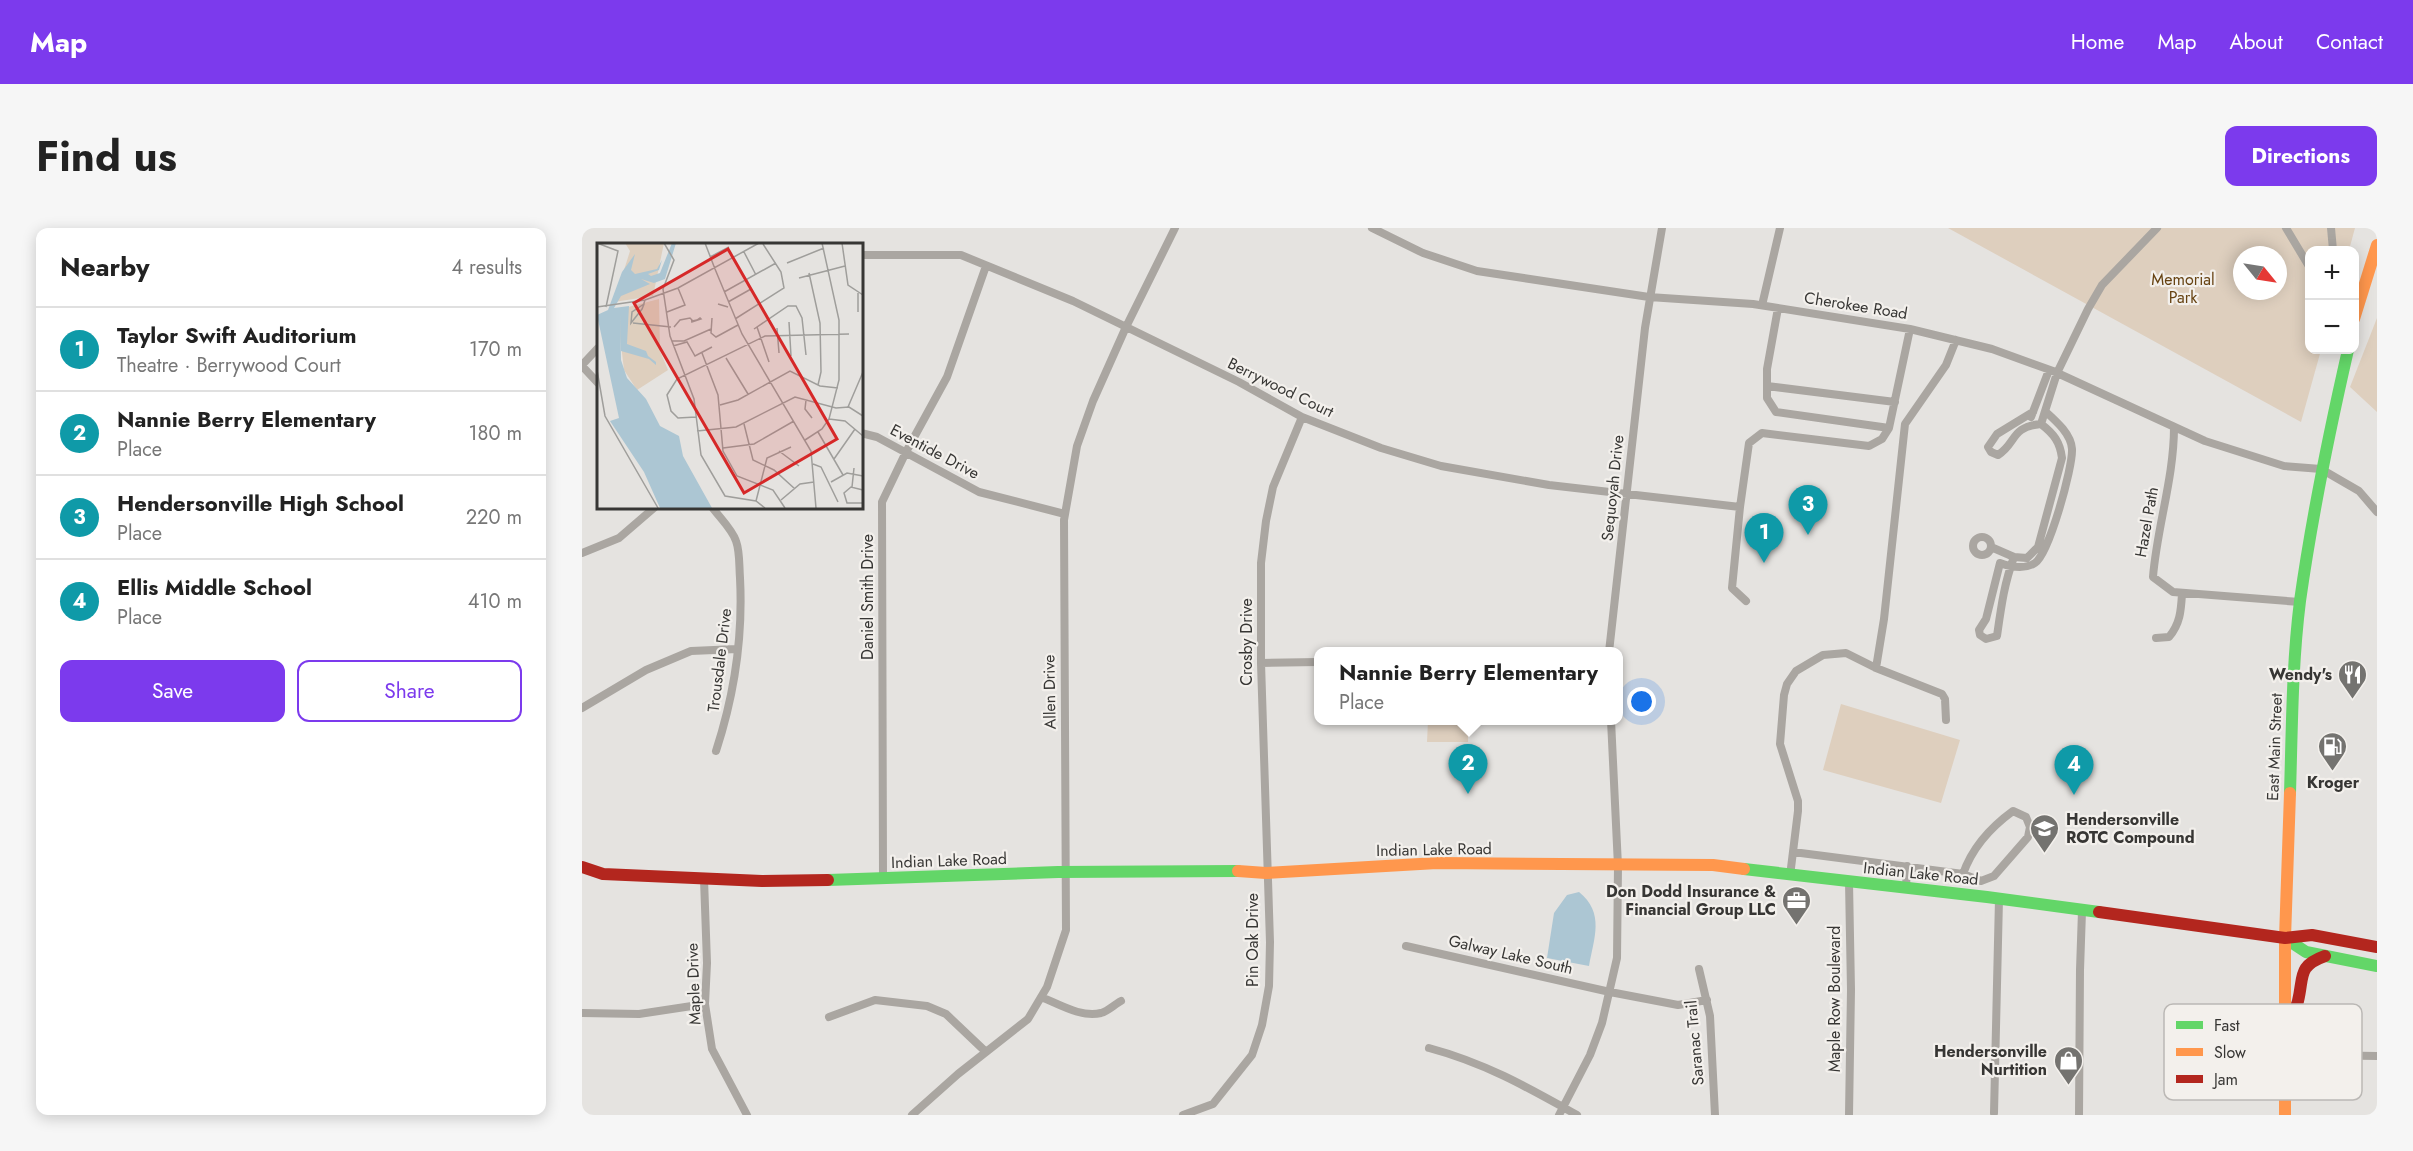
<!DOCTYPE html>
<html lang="en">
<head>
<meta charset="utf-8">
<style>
	body { margin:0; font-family:Jost,sans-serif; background:#f6f6f6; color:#222 }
	.controls { position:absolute; right:18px; top:18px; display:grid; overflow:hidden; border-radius:12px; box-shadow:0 3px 15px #0003 }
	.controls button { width:54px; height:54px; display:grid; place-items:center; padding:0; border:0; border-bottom:2px solid #e0e0e0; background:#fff; color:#222; font:30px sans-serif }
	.compass { position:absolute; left:1651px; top:18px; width:54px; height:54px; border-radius:50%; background:#fff; box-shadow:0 3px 15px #0003; rotate:120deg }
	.you { position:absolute; left:1060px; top:474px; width:21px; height:21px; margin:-15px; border:4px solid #fff; border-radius:50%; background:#1a73e8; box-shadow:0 0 0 9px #1a73e833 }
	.badge { display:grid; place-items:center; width:39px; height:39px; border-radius:50%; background:#7c3aed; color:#fff; font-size:20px; font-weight:700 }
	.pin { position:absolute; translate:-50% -50px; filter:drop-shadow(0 2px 3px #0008) }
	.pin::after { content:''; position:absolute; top:32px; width:21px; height:18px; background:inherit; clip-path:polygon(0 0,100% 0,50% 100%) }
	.popup { position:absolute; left:732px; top:419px; width:309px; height:78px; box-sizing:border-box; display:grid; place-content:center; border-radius:12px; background:#fff; filter:drop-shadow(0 2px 4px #0005); font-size:20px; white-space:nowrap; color:#767676 }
	.popup b { font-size:22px; color:#222 }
	.popup::after { content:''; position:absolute; left:50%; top:100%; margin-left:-12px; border:12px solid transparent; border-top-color:#fff }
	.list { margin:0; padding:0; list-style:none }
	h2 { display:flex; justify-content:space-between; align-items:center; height:78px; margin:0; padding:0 24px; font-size:26px }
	h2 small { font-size:20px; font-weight:400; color:#767676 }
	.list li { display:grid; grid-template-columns:39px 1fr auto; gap:18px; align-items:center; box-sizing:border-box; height:84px; padding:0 24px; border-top:2px solid #e0e0e0 }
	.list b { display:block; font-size:22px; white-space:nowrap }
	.list p { margin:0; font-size:20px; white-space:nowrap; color:#767676 }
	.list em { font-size:20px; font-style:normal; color:#767676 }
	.actions { display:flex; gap:12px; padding:18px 24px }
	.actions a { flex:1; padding:14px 0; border:2px solid #7c3aed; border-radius:12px; text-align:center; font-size:21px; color:#7c3aed }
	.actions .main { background:#7c3aed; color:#fff }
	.map { position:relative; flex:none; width:1795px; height:887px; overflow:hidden; border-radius:12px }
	header { display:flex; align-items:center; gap:36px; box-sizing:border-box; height:84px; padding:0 30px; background:#7c3aed; color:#fff }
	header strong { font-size:28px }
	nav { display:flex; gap:33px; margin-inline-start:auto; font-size:21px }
	.intro { display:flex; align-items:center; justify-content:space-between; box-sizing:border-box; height:144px; padding:0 36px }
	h1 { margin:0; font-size:42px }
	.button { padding:15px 27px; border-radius:12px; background:#7c3aed; color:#fff; font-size:21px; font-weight:700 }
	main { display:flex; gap:36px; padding:0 36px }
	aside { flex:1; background:#fff; border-radius:12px; box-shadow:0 3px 15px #0003 }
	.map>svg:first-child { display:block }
	.green { fill:#decfbe; fill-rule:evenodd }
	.water { fill:#acc6d3 }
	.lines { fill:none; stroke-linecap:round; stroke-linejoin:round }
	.street { stroke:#aaa6a1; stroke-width:8 }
	.fast { stroke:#63d668; stroke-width:12 }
	.slow { stroke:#ff974d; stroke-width:12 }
	.jam { stroke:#b3261e; stroke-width:12 }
	.labels { text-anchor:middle; stroke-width:4.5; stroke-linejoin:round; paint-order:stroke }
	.park-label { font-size:16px; fill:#674312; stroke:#f3f0ec }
	.street-label { font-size:16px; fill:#373634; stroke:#f3f0ec }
	.poi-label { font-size:16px; font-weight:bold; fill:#373634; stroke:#f3f0ec; text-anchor:end }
	.inset-road { fill:none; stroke:#9f9e9b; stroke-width:1.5 }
	.view { fill:#d62828; fill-opacity:0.15; stroke:#d62828; stroke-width:3 }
	.inset-edge { fill:none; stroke:#373634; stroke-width:3 }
	.key { fill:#f3f0ec; stroke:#bbb8b5; stroke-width:1.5 }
	.key-label { font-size:16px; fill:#373634 }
</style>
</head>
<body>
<header>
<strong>Map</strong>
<nav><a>Home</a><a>Map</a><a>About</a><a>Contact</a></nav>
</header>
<div class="intro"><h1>Find us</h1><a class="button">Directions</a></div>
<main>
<aside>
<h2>Nearby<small>4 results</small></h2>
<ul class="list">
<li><span class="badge" style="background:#0f9aa8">1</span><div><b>Taylor Swift Auditorium</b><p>Theatre · Berrywood Court</p></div><em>170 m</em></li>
<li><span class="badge" style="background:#0f9aa8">2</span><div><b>Nannie Berry Elementary</b><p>Place</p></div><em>180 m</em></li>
<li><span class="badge" style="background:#0f9aa8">3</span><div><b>Hendersonville High School</b><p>Place</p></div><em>220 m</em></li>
<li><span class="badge" style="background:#0f9aa8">4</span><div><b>Ellis Middle School</b><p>Place</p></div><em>410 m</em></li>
</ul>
<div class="actions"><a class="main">Save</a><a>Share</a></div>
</aside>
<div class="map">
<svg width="1795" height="887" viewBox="0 0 1795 887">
	<rect width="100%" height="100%" fill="#e5e3e0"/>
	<path class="green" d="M1366,0H1773L1767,22H1728V122H1739L1719,194ZM1660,27H1696V63H1660Z
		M1795,90V184L1768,159Z
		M1259,476L1378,512L1359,575L1241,542Z
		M846,493H886V514H845Z"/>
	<path class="water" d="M997,664C1023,685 1012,710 1007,738L965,730L972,685L985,667Z"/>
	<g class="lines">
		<path class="street" d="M790,0L841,25L895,43L1067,69L1171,76L1328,101L1410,121L1471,143L1623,213L1702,238L1739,241L1777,263L1795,284
			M1704,0L1728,40
			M1749,0L1751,22
			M279,27H379L491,73L657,154L720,189L799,220L859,238L967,257L1158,279
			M1181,73L1198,0
			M1196,80L1185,141V170L1194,184L1307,200
			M0,137L16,120
			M0,138L16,155
			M1185,158L1313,174
			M1451,184L1415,206L1406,219L1409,224L1416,227C1435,215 1428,199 1459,196
			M1449,189L1467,142
			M1459,196L1475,145L1506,81L1520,57L1575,0
			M1592,199C1592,250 1575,299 1571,349L1591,364L1718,374
			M279,205L295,209L397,264L483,286
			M130,279C137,289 150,301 154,313C158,324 157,337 158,350C161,408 152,468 134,523
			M1391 318a9 9 0 1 1 18 0a9 9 0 1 1-18 0Z
			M1409,319L1432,329L1445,330L1456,319L1480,230C1478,214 1472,206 1459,196
			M0,325L37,310L73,279
			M1432,329C1422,356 1419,380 1415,408L1404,411L1398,407L1397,402L1404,391L1418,335C1429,339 1442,342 1453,335C1467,326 1491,239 1490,221C1489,206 1474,193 1464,184
			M1164,373L1150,360L1158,279L1167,215L1180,205L1287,218L1300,211L1307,200L1328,101
			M1574,410L1587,409C1598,396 1599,383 1600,366
			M1027,424L1063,100L1080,0
			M679,435L736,434
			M1294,440L1302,391L1323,196L1364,137L1374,112
			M0,480L64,442L109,423L155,421
			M1211,624L1381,646L1399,653L1412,648L1446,609L1448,599L1444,589L1431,583C1409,599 1390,620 1381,646
			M1208,648L1216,583V573L1198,516L1202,467L1205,456L1214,443L1241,427L1264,425L1294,440L1360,466L1363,471L1364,492
			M122,651L125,735L123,776L130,821L165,887
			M301,651L300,274L324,224L365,149L404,38
			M1324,660L1325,638
			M824,718L1028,764L1096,777L1125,772
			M1117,741L1128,788L1133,887
			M459,769C477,776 499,790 519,785C526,783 533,776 539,773
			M0,785L57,786L123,776
			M247,789L293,772L345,778L364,786L404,824
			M847,820C903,835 945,859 995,887
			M1730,827L1795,828
			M1412,885L1417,671
			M330,887L376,846L446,791L465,759L484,702L482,292L495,218L511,173L544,99L593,0
			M601,887L631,876L670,827L680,797L687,758L688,714L679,435V335L684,293L691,259L720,189
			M977,887L1008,827L1020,795L1035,730L1036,638L1029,492
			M1267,887L1269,762L1267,654
			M1497,887L1498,742L1500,683"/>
		<path class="fast" d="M1708,565C1710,501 1710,437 1718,373C1730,288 1747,205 1766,122
			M1162,641L1405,669L1517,684
			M246,652L476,644L656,643
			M1703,710L1724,724L1795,738
			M1703,856L1730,827L1704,810"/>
		<path class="slow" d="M1772,91L1795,17
			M656,643L684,645L855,635L1131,637L1162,641
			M1703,887V710L1708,565"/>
		<path class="jam" d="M0,639L21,646L180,653L246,652
			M1517,684L1703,710L1730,707L1795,719
			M1706,795C1710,788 1714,781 1716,773C1722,749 1715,738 1743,728"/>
	</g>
	<defs>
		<symbol id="restaurant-pin" viewBox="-11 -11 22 30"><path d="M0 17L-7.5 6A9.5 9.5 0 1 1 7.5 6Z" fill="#747370" stroke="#f3f0ec"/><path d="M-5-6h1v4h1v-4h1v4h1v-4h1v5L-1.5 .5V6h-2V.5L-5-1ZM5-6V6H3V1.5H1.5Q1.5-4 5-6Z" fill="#fff"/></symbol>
		<symbol id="fuel-pin" viewBox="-11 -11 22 30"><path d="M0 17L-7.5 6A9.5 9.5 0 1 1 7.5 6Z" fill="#747370" stroke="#f3f0ec"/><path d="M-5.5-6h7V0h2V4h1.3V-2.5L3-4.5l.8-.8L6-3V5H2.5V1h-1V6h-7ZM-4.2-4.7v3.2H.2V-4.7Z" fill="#fff"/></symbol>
		<symbol id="school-pin" viewBox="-11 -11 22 30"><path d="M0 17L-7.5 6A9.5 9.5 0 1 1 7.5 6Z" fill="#747370" stroke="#f3f0ec"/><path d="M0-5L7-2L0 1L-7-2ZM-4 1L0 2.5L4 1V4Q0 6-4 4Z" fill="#fff"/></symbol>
		<symbol id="office-pin" viewBox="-11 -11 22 30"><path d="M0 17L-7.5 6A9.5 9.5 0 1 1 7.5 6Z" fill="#747370" stroke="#f3f0ec"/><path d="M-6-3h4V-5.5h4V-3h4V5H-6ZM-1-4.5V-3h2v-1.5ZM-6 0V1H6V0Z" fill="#fff"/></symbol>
		<symbol id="shop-pin" viewBox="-11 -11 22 30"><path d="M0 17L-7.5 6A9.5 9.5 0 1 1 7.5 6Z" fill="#747370" stroke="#f3f0ec"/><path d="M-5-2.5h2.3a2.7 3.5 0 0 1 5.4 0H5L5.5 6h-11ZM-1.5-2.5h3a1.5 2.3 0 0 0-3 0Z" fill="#fff"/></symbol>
	</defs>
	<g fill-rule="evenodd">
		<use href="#restaurant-pin" x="1754" y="430" width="33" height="45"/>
		<use href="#fuel-pin" x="1734" y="502" width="33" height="45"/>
		<use href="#school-pin" x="1446" y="584" width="33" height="45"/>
		<use href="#office-pin" x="1198" y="656" width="33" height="45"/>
		<use href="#shop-pin" x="1470" y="816" width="33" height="45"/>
	</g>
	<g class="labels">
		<g class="park-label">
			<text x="1601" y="57">Memorial<tspan x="1601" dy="18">Park</tspan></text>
		</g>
		<g class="street-label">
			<text transform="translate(1274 77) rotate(9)" y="6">Cherokee Road</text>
			<text transform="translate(699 159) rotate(26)" y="6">Berrywood Court</text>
			<text transform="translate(353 223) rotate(28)" y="6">Eventide Drive</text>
			<text transform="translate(1030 260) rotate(-84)" y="6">Sequoyah Drive</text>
			<text transform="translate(1564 294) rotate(-80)" y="6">Hazel Path</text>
			<text transform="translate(285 369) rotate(-90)" y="6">Daniel Smith Drive</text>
			<text transform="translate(664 414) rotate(-90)" y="6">Crosby Drive</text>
			<text transform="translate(137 432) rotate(-83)" y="6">Trousdale Drive</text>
			<text transform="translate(467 464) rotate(-91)" y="6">Allen Drive</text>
			<text transform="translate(1692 519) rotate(-88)" y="6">East Main Street</text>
			<text transform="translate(852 621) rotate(-1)" y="6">Indian Lake Road</text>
			<text transform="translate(367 632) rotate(-2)" y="6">Indian Lake Road</text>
			<text transform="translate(1339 645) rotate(6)" y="6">Indian Lake Road</text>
			<text transform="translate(670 712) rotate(-90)" y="6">Pin Oak Drive</text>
			<text transform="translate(929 726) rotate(13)" y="6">Galway Lake South</text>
			<text transform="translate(111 756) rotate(-92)" y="6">Maple Drive</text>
			<text transform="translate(1252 771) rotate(-90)" y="6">Maple Row Boulevard</text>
			<text transform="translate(1112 815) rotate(-95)" y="6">Saranac Trail</text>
		</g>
		<g class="poi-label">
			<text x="1750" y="452">Wendy's</text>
			<text x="1751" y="560" text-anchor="middle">Kroger</text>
			<text x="1484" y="597" text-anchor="start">Hendersonville<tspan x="1484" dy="18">ROTC Compound</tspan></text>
			<text x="1194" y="669">Don Dodd Insurance &amp;<tspan x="1194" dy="18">Financial Group LLC</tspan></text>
			<text x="1465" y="829">Hendersonville<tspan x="1465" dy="18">Nurtition</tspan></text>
		</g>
	</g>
	<g transform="translate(15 15)">
		<rect width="266" height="266" fill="#e5e3e0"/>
		<path d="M28,0H67L56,53L17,59L33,8ZM62,56L63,108L71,127L40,147L27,127L20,67Z" fill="#decfbe"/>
		<path d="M75,0H79L68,36L57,40L44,36L53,41L24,53L17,65L32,63L30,101L49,108L51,113L59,119V122L52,116L24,108L23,67L24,117L30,135L49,156L63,183L82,193L86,213L115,265H63L47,229L13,178L22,175L0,72L11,67L25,29L38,11L34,27L38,31L60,26L65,17L62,27L51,31L54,33L63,30Z" fill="#acc6d3"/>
		<path class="inset-road" d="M0,0L21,8L9,64M67,0L77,17L66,46L73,93L97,156L104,212L128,253L159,258L168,265M108,0L118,26M245,0L251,42L266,52M147,9L159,32M113,14L132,4M190,20L227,5M118,26L145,91L214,208L219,265M212,30L223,80L224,129L221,142M202,35L248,23M127,49L179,20M131,59L154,46M47,61L35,69L34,80L45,66L47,61V60L48,57M0,64L48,57L81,45L162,0M131,64L121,61L131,64M70,69L88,62L81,45M261,69V50M115,75L114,90L119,94L141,82M138,76L187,45L184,29L166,1M192,79L194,113M36,80L74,84M77,84L83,77L93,75L95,77V79L104,76L103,75L100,77L95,78H94M160,84L172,119M180,85L182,110M157,86L191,63H199L205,75L209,112M75,98H87L114,86M76,103L90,99L98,113L115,104M105,110L121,152L126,208L140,233L176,247L188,265M129,115L151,151M0,127L8,173L61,265M209,157L208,166L215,175M123,162L141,157L193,128L223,143L241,145M251,164L266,129M99,174L81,175L74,168L70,152L80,136L168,93L252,91M232,176L248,178L266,193M147,181L156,217L177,227L198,246M100,188L139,184L198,154L239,165L252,164L266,173M221,189L246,232M208,197L225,186L232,176L242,137V77L225,0M126,205L157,201L197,178M182,208L202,223M237,216L258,186M216,221L224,224L241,259M234,239L250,230L266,233M255,244L257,225M266,247L254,244L247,250L250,260H266M184,257L203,241L217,239M159,258L170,215L194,204"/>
		<path class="view" d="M131,6L240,196L147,250L37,60Z"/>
		<rect width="266" height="266" class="inset-edge"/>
	</g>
	<rect x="1582" y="776" width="198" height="96" rx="9" class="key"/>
	<rect x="1594" y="793" width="27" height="8" fill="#63d668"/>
	<rect x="1594" y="820" width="27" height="8" fill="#ff974d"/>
	<rect x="1594" y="847" width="27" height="8" fill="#b3261e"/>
	<g class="key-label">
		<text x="1632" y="803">Fast</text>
		<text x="1632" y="830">Slow</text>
		<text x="1632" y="857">Jam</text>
	</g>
</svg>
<div class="controls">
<button>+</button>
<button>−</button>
</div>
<svg class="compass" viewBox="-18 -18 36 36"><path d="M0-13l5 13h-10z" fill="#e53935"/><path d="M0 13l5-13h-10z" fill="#767676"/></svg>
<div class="you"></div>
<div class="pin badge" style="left:1182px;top:335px;background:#0f9aa8">1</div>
<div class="pin badge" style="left:886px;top:566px;background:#0f9aa8">2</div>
<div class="popup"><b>Nannie Berry Elementary</b>Place</div>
<div class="pin badge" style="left:1226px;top:307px;background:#0f9aa8">3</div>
<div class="pin badge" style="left:1492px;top:567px;background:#0f9aa8">4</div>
</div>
</main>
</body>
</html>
